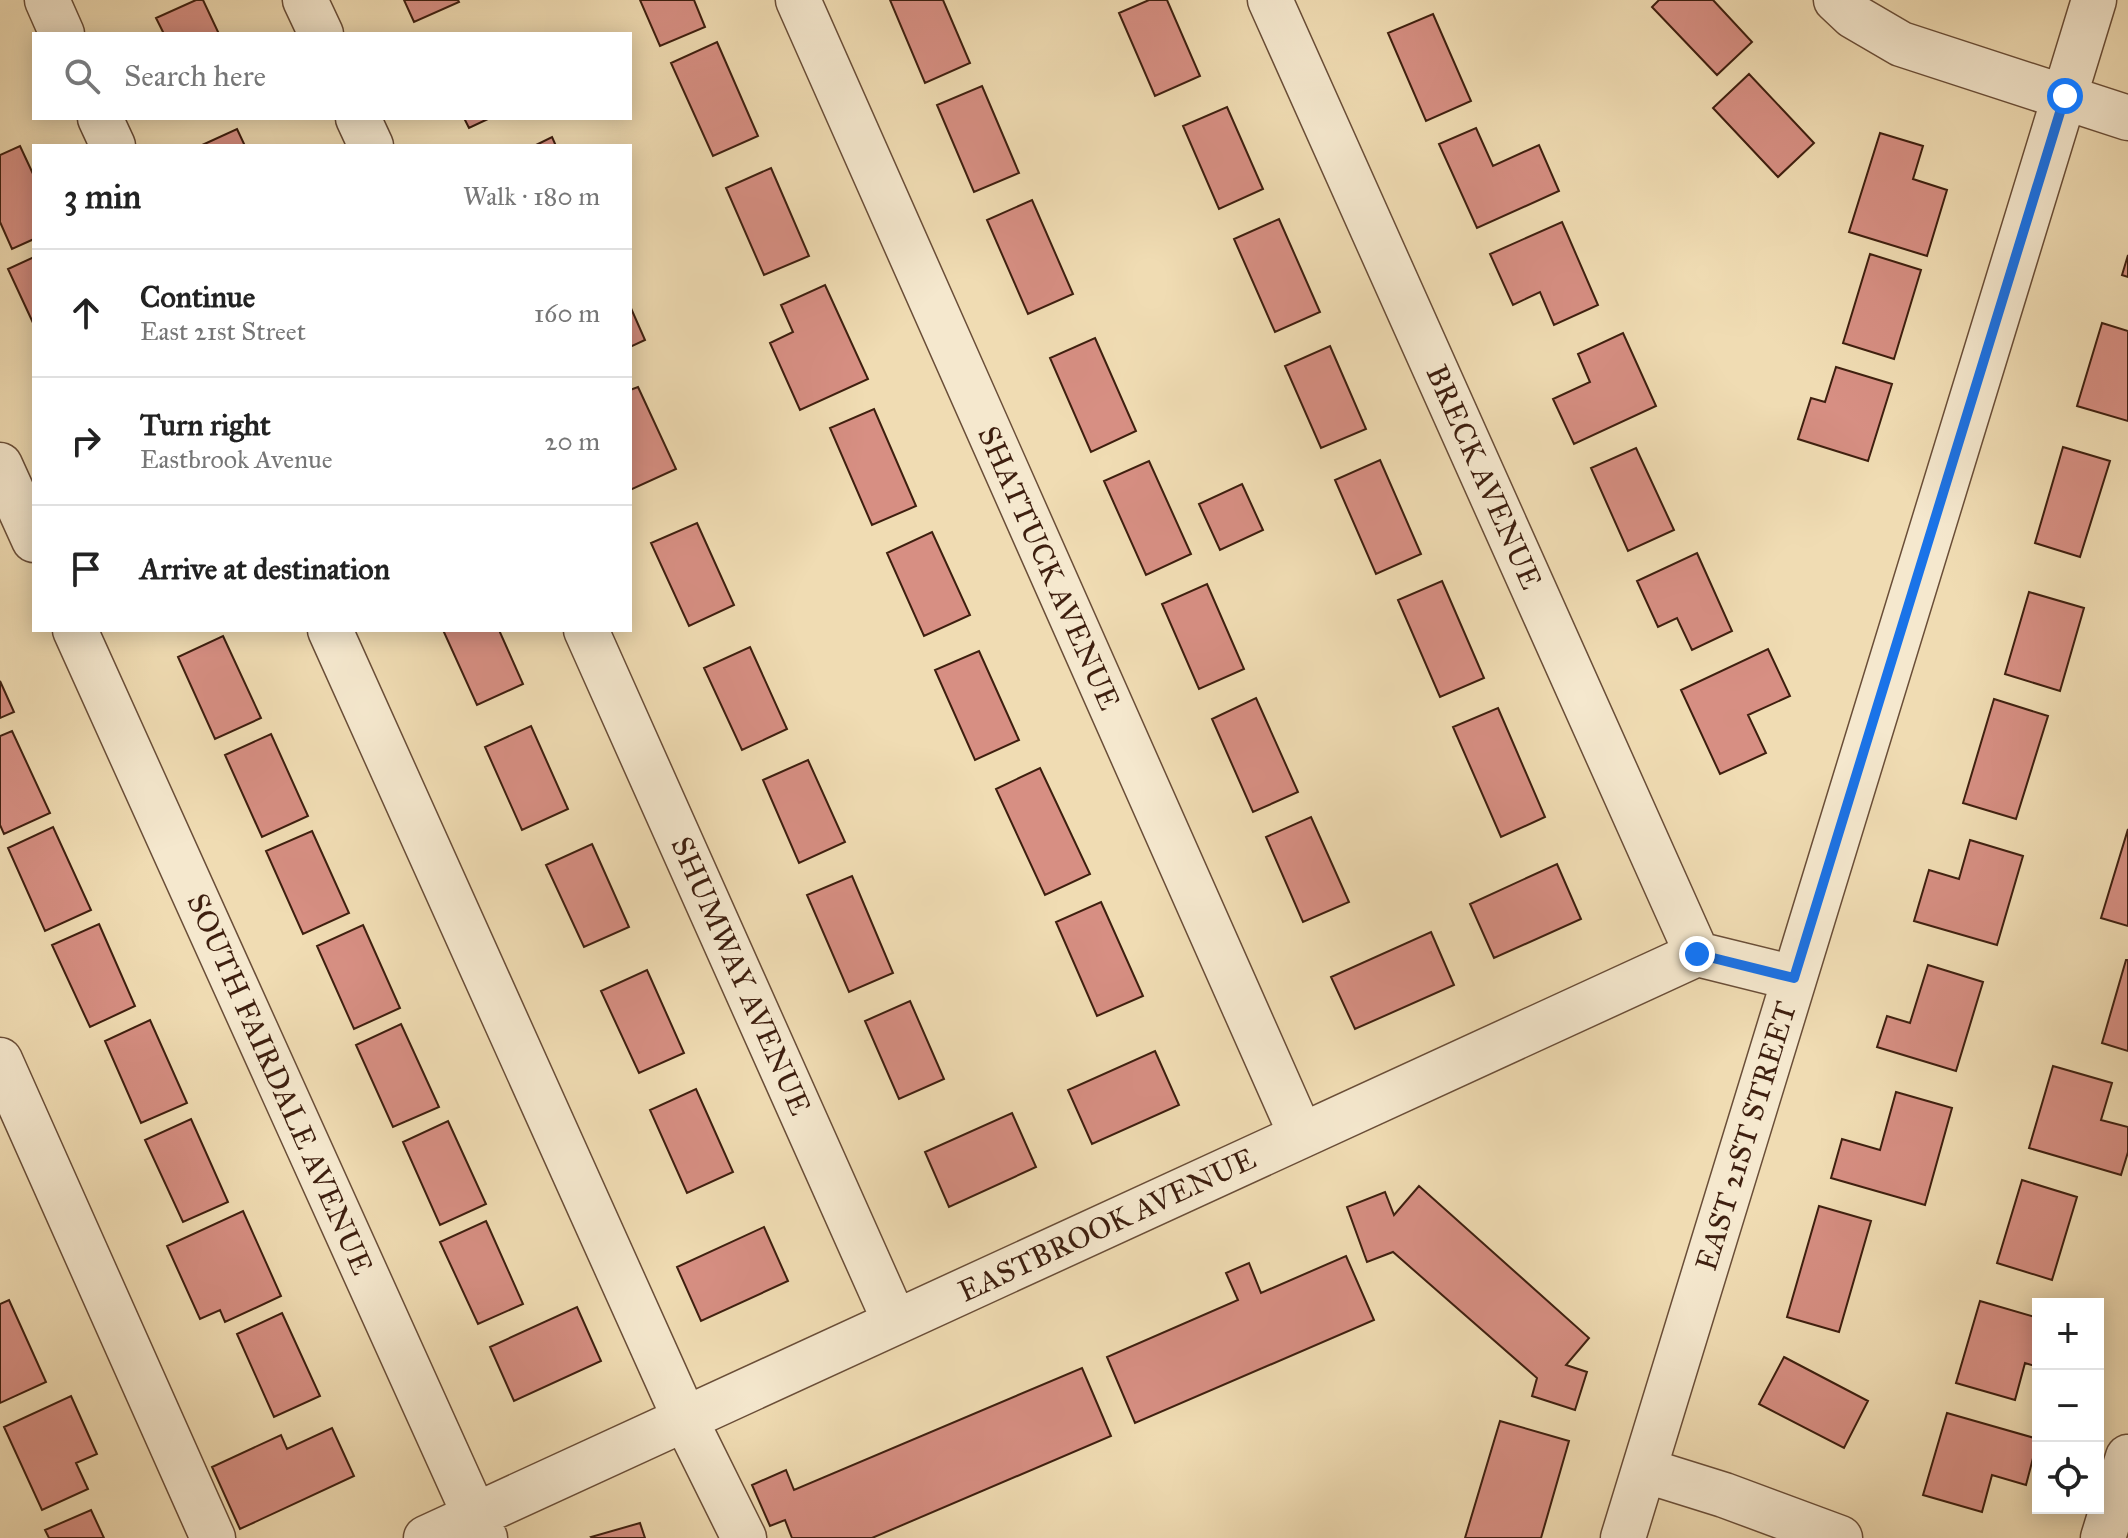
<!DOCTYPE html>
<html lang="en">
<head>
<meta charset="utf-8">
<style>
	body { margin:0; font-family:"IM FELL Great Primer",serif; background:#f6f6f6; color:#222 }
	.controls { position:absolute; right:24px; bottom:24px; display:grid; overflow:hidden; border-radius:0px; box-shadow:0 4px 20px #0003 }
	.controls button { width:72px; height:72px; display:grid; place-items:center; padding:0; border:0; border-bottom:2px solid #e0e0e0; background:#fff; color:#222; font:40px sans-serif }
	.stop { position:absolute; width:24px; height:24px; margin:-18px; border:6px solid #1a73e8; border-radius:50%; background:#fff }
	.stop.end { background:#1a73e8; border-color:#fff; box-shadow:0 2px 8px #0008 }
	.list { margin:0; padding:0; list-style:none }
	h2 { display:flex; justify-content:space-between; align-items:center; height:104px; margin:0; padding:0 32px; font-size:34px }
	h2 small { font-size:26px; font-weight:400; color:#767676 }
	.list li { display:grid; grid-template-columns:52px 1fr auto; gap:24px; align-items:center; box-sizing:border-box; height:128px; padding:0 32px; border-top:2px solid #e0e0e0 }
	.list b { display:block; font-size:30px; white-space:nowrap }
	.list p { margin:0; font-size:26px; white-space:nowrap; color:#767676 }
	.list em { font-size:26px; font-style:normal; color:#767676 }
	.icon { flex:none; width:44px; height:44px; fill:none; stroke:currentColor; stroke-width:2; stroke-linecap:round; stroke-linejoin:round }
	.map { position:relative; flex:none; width:2128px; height:1538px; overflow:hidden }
	.search { position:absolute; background:#fff; box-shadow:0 4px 20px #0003; left:32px; top:32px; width:600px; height:88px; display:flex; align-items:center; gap:20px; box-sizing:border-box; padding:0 28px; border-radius:0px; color:#767676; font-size:30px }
	.panel { position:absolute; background:#fff; box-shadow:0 4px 20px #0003; left:32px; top:144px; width:600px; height:488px; border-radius:0px }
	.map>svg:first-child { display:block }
	.building { fill:#d78f83; stroke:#3e1f0f; stroke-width:2 }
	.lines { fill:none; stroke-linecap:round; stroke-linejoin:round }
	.minor-casing { stroke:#6a4e38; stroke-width:47 }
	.minor { stroke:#f5e8ce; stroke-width:44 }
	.route { stroke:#1a73e8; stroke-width:10 }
	.labels { text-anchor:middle; stroke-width:6; stroke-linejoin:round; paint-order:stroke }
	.street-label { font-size:30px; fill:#3e1f0f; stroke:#f5e8ce }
</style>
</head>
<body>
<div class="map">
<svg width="2128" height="1538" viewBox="0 0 2128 1538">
	<rect width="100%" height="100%" fill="#f0dcb3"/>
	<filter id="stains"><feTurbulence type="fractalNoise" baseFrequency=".0025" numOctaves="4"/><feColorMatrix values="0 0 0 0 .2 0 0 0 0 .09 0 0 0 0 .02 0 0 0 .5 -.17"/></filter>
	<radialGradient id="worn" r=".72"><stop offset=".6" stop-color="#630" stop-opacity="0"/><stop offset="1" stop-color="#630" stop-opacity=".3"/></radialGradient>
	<path class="building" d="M196,0H203L219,34H164L156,18Z
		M404,0H458L459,2L414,22Z
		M640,0H694L705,27L660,46Z
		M890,0H943L970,63L925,83Z
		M1149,0H1167L1200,76L1155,96L1119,13Z
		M1659,0H1713L1752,42L1717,75L1652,7Z
		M1433,14L1471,101L1426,121L1388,33Z
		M717,42L758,136L713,156L671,63Z
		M1749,74L1814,143L1778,177L1713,108Z
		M982,86L1019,173L974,192L937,105Z
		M1227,107L1263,189L1219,209L1183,126Z
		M464,118H490L469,128Z
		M1476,128L1493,166L1539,145L1559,191L1477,228L1439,144Z
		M237,129L245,146H200Z
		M1880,133L1923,146L1913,179L1947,190L1927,256L1849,232Z
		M552,137L556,146H534Z
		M20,146L34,176V239L12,249L0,222V155Z
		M771,168L809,256L764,275L726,188Z
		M1032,200L1073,294L1028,314L987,220Z
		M1279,219L1320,312L1275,332L1234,239Z
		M1562,222L1598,305L1554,325L1540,292L1513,305L1490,254Z
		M1870,254L1921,270L1894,359L1843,343Z
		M2128,255V277L2122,275Z
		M34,257V325L8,269Z
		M825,285L868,379L800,410L770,343L793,332L781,305Z
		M630,306L645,340L630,347Z
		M2102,323L2128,331V421L2077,406Z
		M1623,333L1656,406L1574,444L1553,399L1590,382L1578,354Z
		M1095,338L1136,431L1091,452L1050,358Z
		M1330,346L1366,429L1321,448L1285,366Z
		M1836,367L1892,384L1868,461L1798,439L1811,398L1825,402Z
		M638,387L676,469L630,490V390Z
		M874,409L916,506L872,525L830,428Z
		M2063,447L2110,461L2080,557L2035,543Z
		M1636,448L1674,530L1628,551L1591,468Z
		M1380,460L1421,554L1376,574L1335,480Z
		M1149,461L1191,554L1146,575L1104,481Z
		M1242,484L1263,530L1220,550L1199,504Z
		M697,523L734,605L689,626L651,543Z
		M932,532L970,615L924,636L887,553Z
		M1697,553L1732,631L1692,650L1677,618L1658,627L1637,581Z
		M1442,581L1484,678L1440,697L1398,600Z
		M1207,584L1244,669L1199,689L1162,604Z
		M2029,592L2084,608L2060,691L2005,674Z
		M443,630H499L523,684L477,705Z
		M223,636L261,718L215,739L178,657Z
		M750,647L787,729L742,750L704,668Z
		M1768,649L1790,696L1748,715L1766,753L1720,774L1681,690Z
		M979,651L1019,740L975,760L935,670Z
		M0,681L14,712L0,718Z
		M1256,698L1298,792L1253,812L1212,719Z
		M1994,699L2048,716L2016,819L1963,803Z
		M1498,708L1545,817L1501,837L1453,727Z
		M531,726L568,809L522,830L485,747Z
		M12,731L50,813L4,834L0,825V736Z
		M271,734L308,816L262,837L225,755Z
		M808,760L845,842L799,863L763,780Z
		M1040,768L1090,874L1045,895L996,789Z
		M1311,817L1349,902L1303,922L1266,837Z
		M53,827L91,910L45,931L8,848Z
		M2128,829V926L2101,918Z
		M312,831L349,913L303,934L266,851Z
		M1970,840L2023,856L1997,945L1914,921L1929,870L1959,879Z
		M592,844L629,927L584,947L546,865Z
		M1557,864L1581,919L1494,958L1470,904Z
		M852,876L893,973L849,992L807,895Z
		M1101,902L1143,996L1097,1016L1056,922Z
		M99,924L135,1006L90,1027L52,945Z
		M363,925L400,1008L354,1029L317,946Z
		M1431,932L1454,985L1355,1029L1331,977Z
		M2126,960H2128V1051L2102,1043Z
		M1928,965L1983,982L1956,1071L1877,1047L1887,1016L1910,1023Z
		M647,970L684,1053L639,1073L601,991Z
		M910,1001L944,1079L899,1099L865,1021Z
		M150,1020L187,1103L141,1123L105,1041Z
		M401,1024L439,1107L393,1127L356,1045Z
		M1155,1051L1179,1105L1092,1144L1068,1090Z
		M2053,1066L2112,1083L2101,1120L2128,1127V1152L2121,1175L2029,1148Z
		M696,1089L733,1172L687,1193L650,1110Z
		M1896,1092L1952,1108L1925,1205L1831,1178L1842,1139L1880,1150Z
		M1012,1113L1036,1167L949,1207L925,1152Z
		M191,1119L228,1202L183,1222L145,1140Z
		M448,1121L486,1204L440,1225L403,1142Z
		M2022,1180L2077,1197L2052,1280L1997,1263Z
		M1419,1186L1589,1338L1566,1365L1587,1372L1575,1410L1532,1396L1537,1378L1393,1252L1367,1262L1347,1207L1385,1192L1394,1215Z
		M1819,1206L1871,1221L1839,1332L1787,1317Z
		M243,1211L281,1296L225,1322L220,1310L200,1319L167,1246Z
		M486,1221L523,1304L478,1324L440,1242Z
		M764,1227L788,1281L701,1321L677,1267Z
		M1346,1256L1374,1320L1135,1423L1107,1357L1238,1300L1226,1273L1249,1263L1261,1293Z
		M9,1300L46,1382L0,1403V1304Z
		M1980,1301L2038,1318V1367L2025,1363L2015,1400L1956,1383Z
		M577,1307L601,1361L514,1401L490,1347Z
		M282,1313L320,1396L274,1417L237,1334Z
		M1784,1357L1868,1401L1844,1448L1759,1404Z
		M1082,1368L1111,1436L872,1538H792L785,1520L770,1526L752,1485L786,1470L794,1490Z
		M71,1396L97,1454L76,1463L88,1489L42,1510L4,1427Z
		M1947,1413L2038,1439L2026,1485L1992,1475L1982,1512L1923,1495Z
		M1500,1421L1569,1441L1541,1538H1465Z
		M332,1428L354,1476L240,1529L212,1467L281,1435L287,1449Z
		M91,1510L104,1538H49L45,1530Z
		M640,1523L645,1538H592L591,1537Z"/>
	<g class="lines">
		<defs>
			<path id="minor" d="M47,0L62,34
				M305,0L321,34
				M798,0L1301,1135
				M1270,0L1697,954
				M1836,0L1853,16L1901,44L2128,118
				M100,118L113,146
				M358,118L371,146
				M0,465L34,540
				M75,630L485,1538
				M330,630L685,1419L744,1538
				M586,630L895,1322
				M0,1060L213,1538
				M1644,1470L1724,1495L1840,1538
				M426,1538L1697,954L1794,978
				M1623,1538L2094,0
				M2103,1538L2128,1457"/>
		</defs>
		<use href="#minor" class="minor-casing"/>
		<use href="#minor" class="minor"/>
	</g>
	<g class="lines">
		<path class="route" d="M1697,954L1794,978L2065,96"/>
	</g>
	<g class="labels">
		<g class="street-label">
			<text transform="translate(1484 477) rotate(66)" y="10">BRECK AVENUE</text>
			<text transform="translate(1049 568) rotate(66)" y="10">SHATTUCK AVENUE</text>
			<text transform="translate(741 976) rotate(66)" y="10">SHUMWAY AVENUE</text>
			<text transform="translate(280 1084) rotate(66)" y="10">SOUTH FAIRDALE AVENUE</text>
			<text transform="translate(1746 1136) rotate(-73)" y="10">EAST 21ST STREET</text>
			<text transform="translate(1107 1225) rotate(-25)" y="10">EASTBROOK AVENUE</text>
		</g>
	</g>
	<rect width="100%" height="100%" filter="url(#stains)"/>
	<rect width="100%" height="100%" fill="url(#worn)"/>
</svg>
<div class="controls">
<button>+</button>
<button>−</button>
<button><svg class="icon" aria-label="locate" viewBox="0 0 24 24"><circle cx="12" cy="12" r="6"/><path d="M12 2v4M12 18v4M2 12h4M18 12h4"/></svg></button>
</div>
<div class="stop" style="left:2065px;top:96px"></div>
<div class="stop end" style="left:1697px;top:954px"></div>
<div class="search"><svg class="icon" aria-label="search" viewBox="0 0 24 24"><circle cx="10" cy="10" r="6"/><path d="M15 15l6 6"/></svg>Search here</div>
<section class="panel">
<h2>3 min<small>Walk · 180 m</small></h2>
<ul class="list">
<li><svg class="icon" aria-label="ahead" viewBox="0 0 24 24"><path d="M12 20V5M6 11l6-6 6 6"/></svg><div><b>Continue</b><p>East 21st Street</p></div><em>160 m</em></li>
<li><svg class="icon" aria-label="right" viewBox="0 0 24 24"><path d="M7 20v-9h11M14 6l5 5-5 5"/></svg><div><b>Turn right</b><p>Eastbrook Avenue</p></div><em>20 m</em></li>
<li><svg class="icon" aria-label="arrive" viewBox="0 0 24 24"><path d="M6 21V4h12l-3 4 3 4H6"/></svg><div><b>Arrive at destination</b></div></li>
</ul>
</section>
</div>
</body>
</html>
